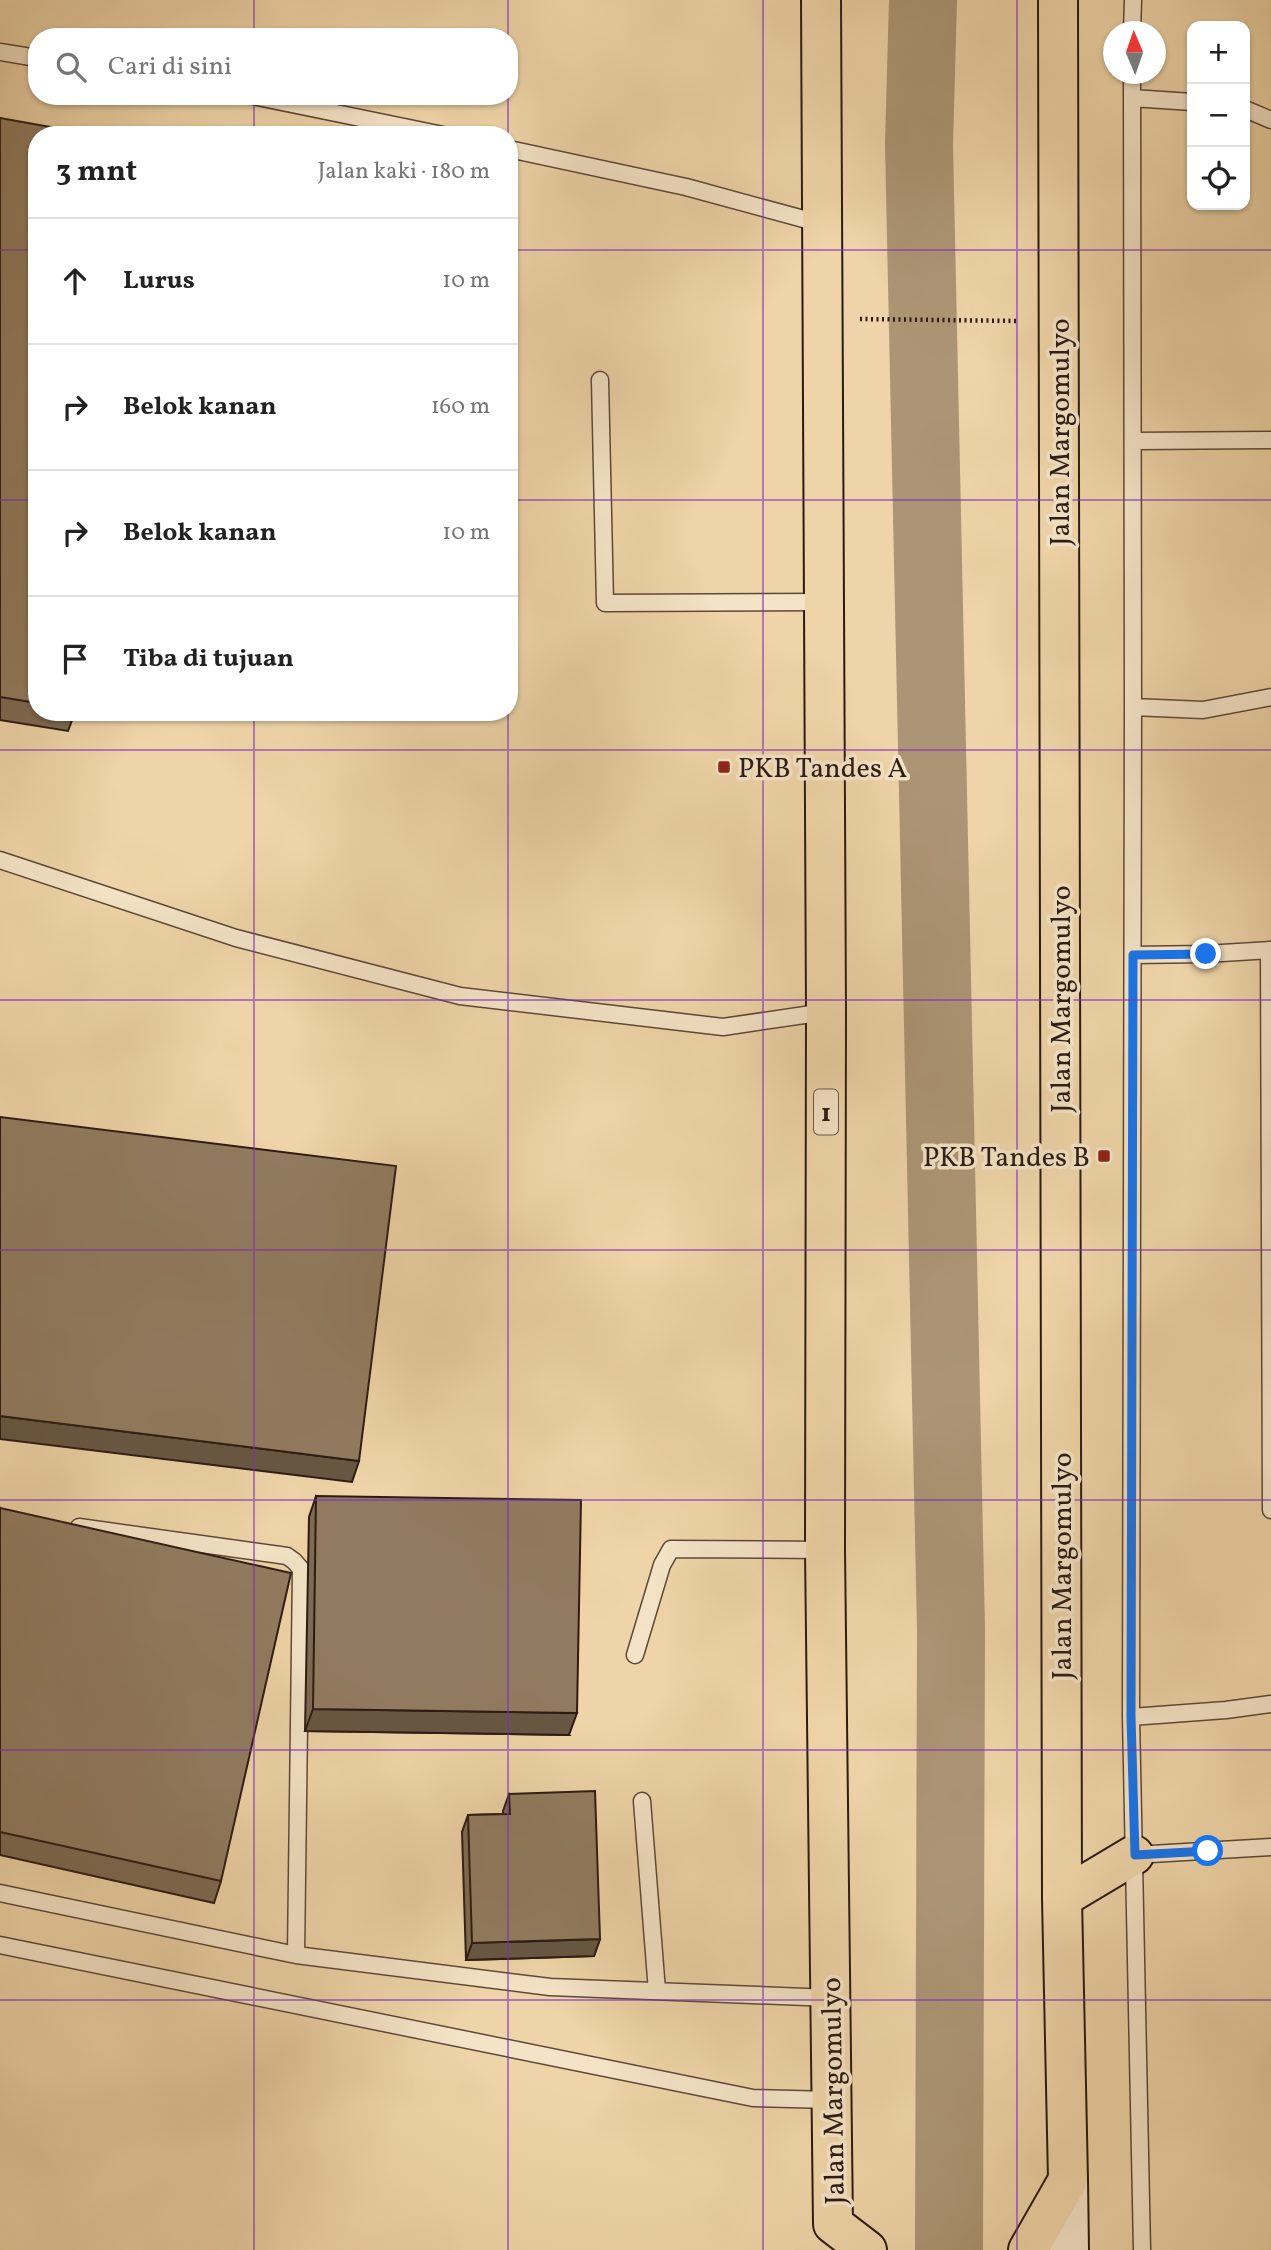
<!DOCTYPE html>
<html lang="id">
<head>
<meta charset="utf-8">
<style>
	body { margin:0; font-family:Vollkorn,serif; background:#f2f2f2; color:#222 }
	.controls { position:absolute; right:21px; top:21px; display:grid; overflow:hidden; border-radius:14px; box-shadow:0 2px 5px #0004 }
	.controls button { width:63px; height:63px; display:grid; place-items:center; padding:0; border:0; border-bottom:2px solid #e0e0e0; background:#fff; color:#222; font:35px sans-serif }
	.compass { position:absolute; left:1103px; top:21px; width:63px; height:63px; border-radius:50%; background:#fff; box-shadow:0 2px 5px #0004; rotate:358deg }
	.stop { position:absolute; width:21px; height:21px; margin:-16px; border:5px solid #1a73e8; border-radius:50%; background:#fff }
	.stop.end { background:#1a73e8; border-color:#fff; box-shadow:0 2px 7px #0008 }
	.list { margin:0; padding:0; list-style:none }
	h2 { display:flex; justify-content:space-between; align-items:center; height:91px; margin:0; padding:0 28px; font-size:30px }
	h2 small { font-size:23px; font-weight:400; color:#767676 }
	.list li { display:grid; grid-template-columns:46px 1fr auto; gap:21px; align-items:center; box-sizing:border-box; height:126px; padding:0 28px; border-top:2px solid #e0e0e0 }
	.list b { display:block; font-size:26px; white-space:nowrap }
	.list em { font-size:23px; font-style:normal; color:#767676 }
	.icon { flex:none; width:38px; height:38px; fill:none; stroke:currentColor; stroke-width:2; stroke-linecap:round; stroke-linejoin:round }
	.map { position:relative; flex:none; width:1271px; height:2250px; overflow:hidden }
	.search { position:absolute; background:#fff; box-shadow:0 2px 5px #0004; left:28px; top:28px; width:490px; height:77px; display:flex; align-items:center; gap:18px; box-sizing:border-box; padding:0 24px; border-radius:28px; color:#767676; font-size:26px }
	.panel { position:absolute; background:#fff; box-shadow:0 2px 5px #0004; left:28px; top:126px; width:490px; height:595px; border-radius:28px }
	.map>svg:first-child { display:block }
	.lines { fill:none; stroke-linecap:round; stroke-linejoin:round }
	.river { stroke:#ac9575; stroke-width:68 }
	.service-casing { stroke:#5d4938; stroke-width:19 }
	.secondary-casing { stroke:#2d1b13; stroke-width:42 }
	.trunk-casing { stroke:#2d1b13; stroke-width:42 }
	.path { stroke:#2d1b13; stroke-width:4.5; stroke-dasharray:2 3.5; stroke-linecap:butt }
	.service { stroke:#f4e3c6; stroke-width:16 }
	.secondary { stroke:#f4e3c6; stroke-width:38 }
	.trunk { stroke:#eed4a8; stroke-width:38 }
	.wall { fill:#7d6a53; stroke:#2d1b13; stroke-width:2 }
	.shaded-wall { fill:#665643; stroke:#2d1b13; stroke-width:2 }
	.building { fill:#917b60; stroke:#2d1b13; stroke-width:2 }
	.route { stroke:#1a73e8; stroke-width:9 }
	.grid { fill:none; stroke:#7b2cbf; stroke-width:2; stroke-opacity:0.55 }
	.poi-dot { fill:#8f2418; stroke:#f4e3c6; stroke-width:2.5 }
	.labels { text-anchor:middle; stroke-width:7; stroke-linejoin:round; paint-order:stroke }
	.shield { fill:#f4e3c6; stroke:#695749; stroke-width:2 }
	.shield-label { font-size:26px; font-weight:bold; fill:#2d1b13 }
	.street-label { font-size:28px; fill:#2d1b13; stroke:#f4e3c6 }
	.poi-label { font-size:28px; fill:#2d1b13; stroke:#f4e3c6; text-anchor:start }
</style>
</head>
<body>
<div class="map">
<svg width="1271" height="2250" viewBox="0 0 1271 2250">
	<rect width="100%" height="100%" fill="#eed4a8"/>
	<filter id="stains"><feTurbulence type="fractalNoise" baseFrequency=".00286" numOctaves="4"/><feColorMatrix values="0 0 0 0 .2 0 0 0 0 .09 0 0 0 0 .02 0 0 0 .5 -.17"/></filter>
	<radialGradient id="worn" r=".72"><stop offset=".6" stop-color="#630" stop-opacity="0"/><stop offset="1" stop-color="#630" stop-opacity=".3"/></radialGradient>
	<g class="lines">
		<path class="river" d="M923,0L919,144L951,1629L949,2250"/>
		<defs>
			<path id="service" d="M1132,32L1133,0
				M0,52L37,58
				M1132,74L1133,707L1131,1717L1142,2250
				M253,96L443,135
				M1132,98L1192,102
				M1245,109L1271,120
				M509,149L686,187L822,224
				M600,380L605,603L824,602
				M1134,441L1271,440
				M1133,707L1203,710L1271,697
				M0,860L236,938L460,996L723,1027L825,1012
				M1269,950L1271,1510
				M1133,955L1206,954L1271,950
				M79,1527L287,1556L294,1561L301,1569L296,1955L550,1987L831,1998
				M635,1655L662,1565L671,1549L825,1550
				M1131,1717L1226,1710L1271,1704
				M642,1801L657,1991
				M1134,1855L1271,1847
				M0,1893L296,1955
				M0,1945L753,2098L831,2100"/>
			<path id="secondary" d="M1068,2180L1069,2250"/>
			<path id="trunk" d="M821,0L826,1012L825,1550L833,2224L867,2250
				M1062,1898L1134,1855
				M1028,2250L1068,2180L1062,1898L1058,0"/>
		</defs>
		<use href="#service" class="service-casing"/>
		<use href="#secondary" class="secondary-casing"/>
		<use href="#trunk" class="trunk-casing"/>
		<path class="path" d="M860,319L1019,321"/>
		<use href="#service" class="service"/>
		<use href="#secondary" class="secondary"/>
		<use href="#trunk" class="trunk"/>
	</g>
	<path class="wall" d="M0,118L37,135V712H75L68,731L0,720Z
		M316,1496L569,1735L305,1731L309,1517Z
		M0,1508L221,1881L214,1903L0,1855Z
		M509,1794L600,1939L594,1956L466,1960L462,1832L468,1815L503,1814V1811Z"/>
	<path class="shaded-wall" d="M0,1416L359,1461L352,1482L0,1439Z
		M313,1709L577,1713L569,1735L305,1731Z
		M600,1939L594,1956L466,1960L472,1943Z"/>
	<path class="building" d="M0,118L95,135H37V703L0,697Z
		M0,1117L396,1166L359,1461L0,1416Z
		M316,1496L581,1500L577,1713L313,1709Z
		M0,1508L291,1573L221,1881L0,1832Z
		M595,1791L600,1939L472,1943L468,1815L510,1814L509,1794Z"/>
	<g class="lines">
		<path class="route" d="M1206,954L1133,955L1131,1717L1135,1855L1208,1851"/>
	</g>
	<path class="grid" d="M254,0V37M508,0V37M763,0V2250M1017,0V2250M254,96V135M508,96V135M0,250H37M509,250H1271M0,500H37M509,500H1271M254,712V2250M508,712V2250M0,750H1271M0,1000H1271M0,1250H1271M0,1500H1271M0,1750H1271M0,2000H1271"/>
	<g class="poi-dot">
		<rect x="717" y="760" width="14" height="14" rx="3.5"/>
		<rect x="1097" y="1149" width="14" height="14" rx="3.5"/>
	</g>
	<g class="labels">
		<rect class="shield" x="814" y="1089.5" width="24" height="45" rx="5"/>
		<g class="shield-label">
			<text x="826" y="1121">1</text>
		</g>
		<g class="street-label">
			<text transform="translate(1059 432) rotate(-90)" y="10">Jalan Margomulyo</text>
			<text transform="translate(1060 999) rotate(-90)" y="10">Jalan Margomulyo</text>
			<text transform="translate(1061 1566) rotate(-90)" y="10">Jalan Margomulyo</text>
			<text transform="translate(832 2091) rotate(-91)" y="10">Jalan Margomulyo</text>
		</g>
		<g class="poi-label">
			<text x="738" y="777">PKB Tandes A</text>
			<text x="1090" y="1166" text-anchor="end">PKB Tandes B</text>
		</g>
	</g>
	<rect width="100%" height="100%" filter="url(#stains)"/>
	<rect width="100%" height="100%" fill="url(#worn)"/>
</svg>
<div class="controls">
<button>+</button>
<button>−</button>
<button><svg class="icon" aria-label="locate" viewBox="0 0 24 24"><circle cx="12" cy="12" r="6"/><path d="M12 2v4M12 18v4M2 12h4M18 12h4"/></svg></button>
</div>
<svg class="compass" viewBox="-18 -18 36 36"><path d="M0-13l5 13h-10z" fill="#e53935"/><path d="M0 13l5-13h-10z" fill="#767676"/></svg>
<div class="stop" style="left:1208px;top:1851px"></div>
<div class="stop end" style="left:1206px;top:954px"></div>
<div class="search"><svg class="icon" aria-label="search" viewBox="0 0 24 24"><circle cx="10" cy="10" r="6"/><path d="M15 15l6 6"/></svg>Cari di sini</div>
<section class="panel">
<h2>3 mnt<small>Jalan kaki · 180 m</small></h2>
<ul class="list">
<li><svg class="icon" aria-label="ahead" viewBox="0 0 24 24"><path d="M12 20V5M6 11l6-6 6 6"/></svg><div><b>Lurus</b></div><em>10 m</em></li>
<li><svg class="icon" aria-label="right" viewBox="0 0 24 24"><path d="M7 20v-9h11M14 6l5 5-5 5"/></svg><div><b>Belok kanan</b></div><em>160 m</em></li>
<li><svg class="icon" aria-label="right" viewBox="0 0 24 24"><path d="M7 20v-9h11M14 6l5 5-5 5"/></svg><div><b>Belok kanan</b></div><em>10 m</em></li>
<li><svg class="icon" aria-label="arrive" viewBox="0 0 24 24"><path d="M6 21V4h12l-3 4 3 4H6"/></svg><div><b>Tiba di tujuan</b></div></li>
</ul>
</section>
</div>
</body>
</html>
